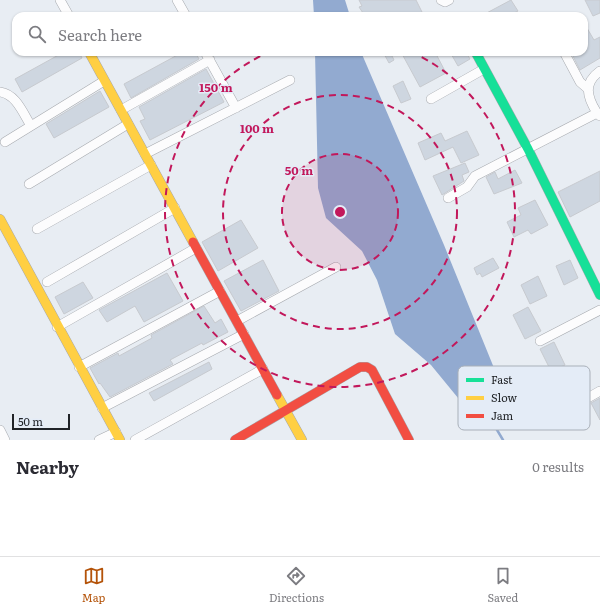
<!DOCTYPE html>
<html lang="en">
<head>
<meta charset="utf-8">
<style>
	body { margin:0; font-family:Literata,serif; background:#f2f2f3; color:#2b2b33 }
	.scale { position:absolute; left:12px; bottom:10px; width:58px; box-sizing:border-box; padding-left:4px; border:2px solid #202327; border-top:0; font-size:11px; line-height:14px; white-space:nowrap; color:#202327; -webkit-text-stroke:3px #e4ecf7; paint-order:stroke }
	.list { margin:0; padding:0; list-style:none }
	h2 { display:flex; justify-content:space-between; align-items:center; height:52px; margin:0; padding:0 16px; font-size:17px }
	h2 small { font-size:13px; font-weight:400; color:#7c7c81 }
	.icon { flex:none; width:22px; height:22px; fill:none; stroke:currentColor; stroke-width:2; stroke-linecap:round; stroke-linejoin:round }
	.map { position:relative; flex:none; width:600px; height:440px; overflow:hidden }
	.search { position:absolute; background:#fff; box-shadow:0 1px 3px #0004; left:12px; right:12px; top:12px; height:44px; display:flex; align-items:center; gap:10px; box-sizing:border-box; padding:0 14px; border-radius:12px; color:#7c7c81; font-size:15px }
	.sheet { height:116px; background:#fff }
	nav { display:flex; justify-content:space-around; align-items:center; box-sizing:border-box; height:56px; border-top:1px solid #e1e1e2; background:#fff; font-size:11px; color:#7c7c81 }
	nav a { display:grid; justify-items:center; gap:2px }
	nav .on { color:#b45309 }
	.map>svg:first-child { display:block }
	.water { fill:#92aad0 }
	.lines { fill:none; stroke-linecap:round; stroke-linejoin:round }
	.stream { stroke:#92aad0; stroke-width:2.5 }
	.building { fill:#ced6e0; stroke:#c7cacf }
	.street-casing { stroke:#a6a9ae; stroke-width:10 }
	.fast-casing { stroke:#a6a9ae; stroke-width:10 }
	.slow-casing { stroke:#a6a9ae; stroke-width:10 }
	.jam-casing { stroke:#a6a9ae; stroke-width:10 }
	.street { stroke:#fcfcfd; stroke-width:9 }
	.fast { stroke:#16e098; stroke-width:9 }
	.slow { stroke:#ffcf43; stroke-width:9 }
	.jam { stroke:#f24e42; stroke-width:9 }
	.ring { fill:none; stroke:#c2185b; stroke-width:2; stroke-dasharray:7 5 }
	.key { fill:#e4ecf7; stroke:#a9b0b9; stroke-width:1 }
	.key-label { font-size:11px; fill:#202327 }
	.centre { fill:#c2185b; stroke:#e4ecf7; stroke-width:2 }
	.ring-label { font-size:12px; text-anchor:middle; font-weight:bold; fill:#c2185b; stroke:#e4ecf7; stroke-width:3; stroke-linejoin:round; paint-order:stroke }
</style>
</head>
<body>
<div class="map">
<svg width="600" height="440" viewBox="0 0 600 440">
	<rect width="100%" height="100%" fill="#e8edf3"/>
	<path class="water" d="M313,0H345L350,16H314Z
		M315,52H361L444,245L494,368L472,415L431,365L395,334L377,280L362,251L326,218L318,188Z"/>
	<g class="lines">
		<path class="stream" d="M478,398L503,440"/>
	</g>
	<path class="building" d="M359,0H416L424,16H365L359,7L362,6Z
		M511,0L518,11L508,16H481Z
		M585,0H600V13L593,16Z
		M584,23L594,40L600,37V58L580,70L571,52H584Z
		M64,52H79L82,58L22,92L15,79Z
		M183,52H195L199,59L131,98L124,84Z
		M383,52H390L394,60L389,63Z
		M401,52H435L446,73L420,87Z
		M450,52H466L470,59L458,66Z
		M206,69L224,102L150,140L140,121L145,119L139,107Z
		M403,81L411,99L401,103L393,86Z
		M100,91L109,107L54,138L46,124Z
		M467,131L479,155L461,163L453,147L425,160L418,143L441,133L445,141Z
		M465,163L469,172L462,175L464,181L442,195L433,176Z
		M515,170L522,183L494,194L486,177L495,172L498,179Z
		M600,171V201L570,217L558,192Z
		M535,200L548,225L531,234L528,230L514,237L507,222L521,215L518,208Z
		M241,220L258,248L218,271L202,242Z
		M493,258L499,268L482,277L480,273L477,275L474,268Z
		M263,260L279,291L241,311L224,281Z
		M570,260L578,278L564,285L556,266Z
		M167,273L183,301L144,322L135,306L107,322L99,310Z
		M538,276L547,296L530,304L521,285Z
		M83,282L93,298L64,314L55,297Z
		M204,306L215,323L221,319L228,332L203,345L202,343L170,360L173,364L110,397L100,383L99,384L90,368L118,353L119,356L152,338L151,335Z
		M528,307L541,331L525,339L513,315Z
		M554,342L565,365L551,371L540,349Z
		M209,362L212,369L154,401L149,393Z
		M600,398V420L591,403Z"/>
	<g class="lines">
		<defs>
			<path id="street" d="M60,0L69,16
				M177,0L186,16
				M441,0L445,2L449,0
				M205,52L236,108
				M564,52L580,82L587,88
				M0,92C16,94 23,113 31,126
				M431,99L484,69
				M121,110L210,60
				M597,113C587,97 583,83 600,71
				M5,142L104,81
				M145,154L290,80
				M29,184L128,124
				M448,198L467,187L475,176L597,113L600,116
				M37,229L151,165
				M47,282L175,208
				M237,321L336,267
				M57,327L196,248
				M540,341L600,310
				M79,367L220,291
				M102,408L244,334
				M563,412L600,391
				M0,430L5,440
				M99,440L116,432
				M135,440L263,369"/>
			<path id="fast" d="M476,53L528,149L600,295"/>
			<path id="slow" d="M89,52L193,242
				M0,219L120,440
				M277,395L302,440"/>
			<path id="jam" d="M193,242L277,395
				M235,440L360,367H367L372,370L409,440"/>
		</defs>
		<use href="#street" class="street-casing"/>
		<use href="#fast" class="fast-casing"/>
		<use href="#slow" class="slow-casing"/>
		<use href="#jam" class="jam-casing"/>
		<use href="#street" class="street"/>
		<use href="#fast" class="fast"/>
		<use href="#slow" class="slow"/>
		<use href="#jam" class="jam"/>
	</g>
	<circle cx="340" cy="212" r="58" fill="#c2185b" fill-opacity=".12"/>
	<g class="ring">
		<circle cx="340" cy="212" r="58"/>
		<circle cx="340" cy="212" r="117"/>
		<path d="M411 52A175 175 0 1 1 269 52"/>
	</g>
	<rect x="458" y="366" width="132" height="64" rx="6" class="key"/>
	<rect x="466" y="378" width="18" height="4" fill="#16e098"/>
	<rect x="466" y="396" width="18" height="4" fill="#ffcf43"/>
	<rect x="466" y="414" width="18" height="4" fill="#f24e42"/>
	<g class="key-label">
		<text x="491" y="384">Fast</text>
		<text x="491" y="402">Slow</text>
		<text x="491" y="420">Jam</text>
	</g>
	<circle cx="340" cy="212" r="6" class="centre"/>
	<g class="ring-label">
		<text x="216" y="92">150 m</text>
		<text x="257" y="133">100 m</text>
		<text x="299" y="175">50 m</text>
	</g>
</svg>
<div class="scale">50 m</div>
<div class="search"><svg class="icon" aria-label="search" viewBox="0 0 24 24"><circle cx="10" cy="10" r="6"/><path d="M15 15l6 6"/></svg>Search here</div>
</div>
<section class="sheet">
<h2>Nearby<small>0 results</small></h2>
<ul class="list">
</ul>
</section>
<nav>
<a class="on"><svg class="icon" aria-label="map" viewBox="0 0 24 24"><path d="M3 6l6-2 6 2 6-2v14l-6 2-6-2-6 2zM9 4v14M15 6v14"/></svg>Map</a>
<a><svg class="icon" aria-label="directions" viewBox="0 0 24 24"><path d="M12 3l9 9-9 9-9-9zM9 14v-3h6M13 9l2 2-2 2"/></svg>Directions</a>
<a><svg class="icon" aria-label="saved" viewBox="0 0 24 24"><path d="M7 4h10v16l-5-4-5 4z"/></svg>Saved</a>
</nav>
</body>
</html>
